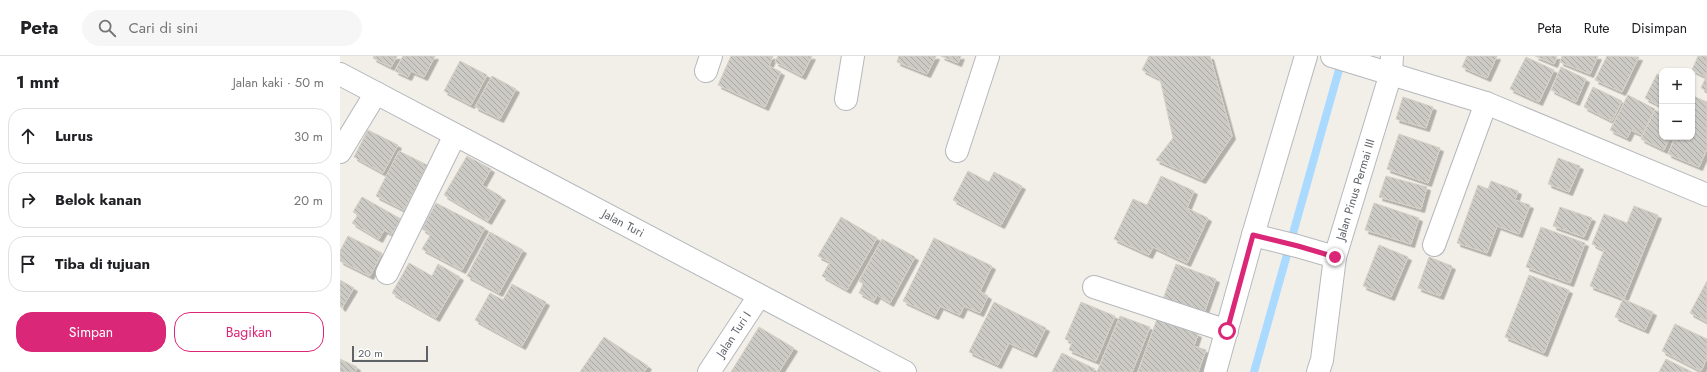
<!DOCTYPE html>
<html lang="id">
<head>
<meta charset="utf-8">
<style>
	body { margin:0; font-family:Jost,sans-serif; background:#f6f6f6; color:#202124 }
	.controls { position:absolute; right:12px; top:12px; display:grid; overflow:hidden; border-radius:8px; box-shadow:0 1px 3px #0004 }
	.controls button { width:36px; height:36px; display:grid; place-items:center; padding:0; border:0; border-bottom:1px solid #e0e0e0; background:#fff; color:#202124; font:20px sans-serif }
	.scale { position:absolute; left:12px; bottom:10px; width:76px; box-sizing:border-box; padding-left:4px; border:2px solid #5f6368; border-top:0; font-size:11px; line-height:14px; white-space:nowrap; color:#5f6368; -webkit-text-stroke:3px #fff; paint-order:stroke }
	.stop { position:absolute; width:12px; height:12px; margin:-9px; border:3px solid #db2777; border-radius:50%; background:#fff }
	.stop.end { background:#db2777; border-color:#fff; box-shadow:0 1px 4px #0008 }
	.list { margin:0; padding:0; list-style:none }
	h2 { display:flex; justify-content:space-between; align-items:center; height:52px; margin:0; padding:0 16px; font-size:17px }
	h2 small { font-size:13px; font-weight:400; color:#757577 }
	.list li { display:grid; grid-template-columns:26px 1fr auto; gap:12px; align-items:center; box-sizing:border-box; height:56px; margin:0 8px 8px; padding:0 8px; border:1px solid #e0e0e0; border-radius:16px }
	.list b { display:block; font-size:15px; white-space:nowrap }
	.list em { font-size:13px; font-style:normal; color:#757577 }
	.actions { display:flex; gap:8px; padding:12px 16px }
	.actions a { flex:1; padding:9px 0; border:1px solid #db2777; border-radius:16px; text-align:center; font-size:14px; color:#db2777 }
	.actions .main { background:#db2777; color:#fff }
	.icon { flex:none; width:22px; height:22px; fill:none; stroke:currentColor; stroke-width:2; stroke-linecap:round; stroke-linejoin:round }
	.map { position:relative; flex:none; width:1367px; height:316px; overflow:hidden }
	header { display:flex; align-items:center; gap:24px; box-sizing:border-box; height:56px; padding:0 20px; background:#fff; border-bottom:1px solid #e0e0e0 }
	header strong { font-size:19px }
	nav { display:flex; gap:22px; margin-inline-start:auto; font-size:14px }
	.search { width:280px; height:36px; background:#f6f6f6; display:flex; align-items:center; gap:10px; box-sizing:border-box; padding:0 14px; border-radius:22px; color:#757577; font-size:15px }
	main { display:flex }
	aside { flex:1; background:#fff }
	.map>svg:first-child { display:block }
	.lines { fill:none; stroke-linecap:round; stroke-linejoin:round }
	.stream { stroke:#aadaff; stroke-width:8 }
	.building { fill:url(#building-back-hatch); stroke:#d6d1c6; filter:url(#shadow) }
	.street-casing { stroke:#b5b8bc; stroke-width:24 }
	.secondary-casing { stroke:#b6babf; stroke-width:24 }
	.street { stroke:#fff; stroke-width:22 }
	.secondary { stroke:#fff; stroke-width:22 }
	.route { stroke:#db2777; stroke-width:5 }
	.labels { text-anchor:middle; stroke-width:4; stroke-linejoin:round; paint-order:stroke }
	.street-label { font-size:12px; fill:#5f6368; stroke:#fff }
</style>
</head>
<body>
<header>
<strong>Peta</strong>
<div class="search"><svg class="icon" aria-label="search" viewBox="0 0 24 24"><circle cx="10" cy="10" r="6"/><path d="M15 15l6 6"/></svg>Cari di sini</div>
<nav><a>Peta</a><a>Rute</a><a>Disimpan</a></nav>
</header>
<main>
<aside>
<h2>1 mnt<small>Jalan kaki · 50 m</small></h2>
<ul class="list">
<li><svg class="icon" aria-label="ahead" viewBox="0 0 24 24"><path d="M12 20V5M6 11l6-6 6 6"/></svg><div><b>Lurus</b></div><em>30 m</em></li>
<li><svg class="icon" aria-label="right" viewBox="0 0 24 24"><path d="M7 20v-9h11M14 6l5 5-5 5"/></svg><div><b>Belok kanan</b></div><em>20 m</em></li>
<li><svg class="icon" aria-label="arrive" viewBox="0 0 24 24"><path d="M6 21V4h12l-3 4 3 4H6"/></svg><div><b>Tiba di tujuan</b></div></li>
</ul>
<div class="actions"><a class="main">Simpan</a><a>Bagikan</a></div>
</aside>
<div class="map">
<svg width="1367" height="316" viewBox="0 0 1367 316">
	<defs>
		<pattern id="building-back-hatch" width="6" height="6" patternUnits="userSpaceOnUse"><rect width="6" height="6" fill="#cccac5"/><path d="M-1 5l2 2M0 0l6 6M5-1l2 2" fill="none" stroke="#a9a8a4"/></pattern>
		<filter id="shadow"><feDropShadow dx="3.5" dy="3.5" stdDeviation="0" flood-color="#0004"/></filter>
	</defs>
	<rect width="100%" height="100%" fill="#f1efe8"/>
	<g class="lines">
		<path class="stream" d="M914,316L1002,3"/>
	</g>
	<path class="building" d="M34,0H57L51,11L33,2Z
		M63,0H95L84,21L71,15L68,21L55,15Z
		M391,0H433L429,10L441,16L425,51L378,29Z
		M438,0H472L462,20L435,6Z
		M559,0H596L587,18L557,6Z
		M601,0H621L618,7Z
		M809,0H870L892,80L862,124L816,104L833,82L820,23L802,14Z
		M1127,0H1157L1147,22L1122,11Z
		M1195,0H1217L1214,8Z
		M1222,0H1258L1250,18L1220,6Z
		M1267,0L1299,1L1282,36L1255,24Z
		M1358,0H1367V35L1361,32L1366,21L1352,14Z
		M1186,1L1214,14L1199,46L1170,33Z
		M120,5L147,19L131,49L104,35Z
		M1221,11L1246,23L1236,46L1211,34Z
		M1317,18L1322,20V51L1305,42Z
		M152,20L176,33L160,63L135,51Z
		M1253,31L1282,45L1272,65L1244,51Z
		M1288,39L1315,53L1302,79L1291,74L1287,82L1270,74Z
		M1353,40L1367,46V93L1359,111L1328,98L1335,81H1352Z
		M1063,41L1093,51L1086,72L1056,63Z
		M1315,54L1322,58V81H1330L1324,94L1301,83Z
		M28,74L58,89L43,117L14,101Z
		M1059,78L1100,92L1088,127L1047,113Z
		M59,95L87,109L64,154L36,140Z
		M127,100L151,113L142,129L162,141L148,165L104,139Z
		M1218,102L1240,110L1229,136L1208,128Z
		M628,115L649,126L654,116L682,130L661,169L613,144Z
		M821,120L854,135L847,152L868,162L847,207L813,191L809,199L774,183L793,143L807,149Z
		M1046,120L1087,131L1081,153L1039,141Z
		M1151,125L1178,135L1175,144L1190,149L1179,178L1157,170L1147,197L1117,187L1138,129L1148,133Z
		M22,141L61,163L52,178L44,174L39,183L12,167L18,159L13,156Z
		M96,147L145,172L122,214L82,193L91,178L82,173Z
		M1034,147L1079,162L1071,188L1025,174Z
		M1294,150L1318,159L1284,243L1250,230L1264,194L1252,188L1264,158L1287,167Z
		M1220,151L1252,162L1244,181L1213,170Z
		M501,161L537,182L507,234L482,220L490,206L478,200Z
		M1201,171L1245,187L1230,227L1186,211Z
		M150,176L183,194L159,237L127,220Z
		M8,180L42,197L30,220L0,205V195Z
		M594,182L652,210L640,235L648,240L640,257L624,250L620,259L600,250L595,260L563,245Z
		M542,183L575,201L550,247L537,239L534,245L519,237L523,228L519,225Z
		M1039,189L1068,201L1051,241L1023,230Z
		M1089,201L1112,210L1100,240L1078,232Z
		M69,207L92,220L98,208L120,221L96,262L52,237Z
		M836,208L876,223L864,257L823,243Z
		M1189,219L1229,234L1204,297L1165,281Z
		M0,224L14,232L2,252L0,250Z
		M1367,225V266L1350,257Z
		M172,228L206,246L182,290L135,264L150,237L163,244Z
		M1283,243L1313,256L1305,274L1275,261Z
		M654,246L706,272L693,298L669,287L658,309L629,296Z
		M741,246L775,260L756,305L729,294L732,286L725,283Z
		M780,260L810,271L792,316H757Z
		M817,263L858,278L854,290L866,294L858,316H798Z
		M1335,268L1367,283V302L1361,315L1322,295Z
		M419,271L454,292L439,316H391Z
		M264,281L308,310L304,316H240Z
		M722,297L755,313L753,316H712Z
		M0,303L17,311L15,316H0Z
		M1326,303L1352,316H1319Z"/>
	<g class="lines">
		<defs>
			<g id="street">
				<path d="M992,0L1146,47L1367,139"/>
				<path d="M366,15L371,0"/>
				<path id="s1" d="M0,18L565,316"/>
				<path d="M506,43L513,0"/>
				<path d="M617,95L648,0"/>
				<path d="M0,96L36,37"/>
				<path d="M913,179L957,190L995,201"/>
				<path d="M1094,189L1146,47"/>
				<path d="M47,217L115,79"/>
				<path d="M754,231L887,275"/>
				<path id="s2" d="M369,316L419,240"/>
				<path id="s3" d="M978,316L982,304L995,201L1051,17L1052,0"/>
			</g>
			<path id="secondary" d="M875,316L913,179L966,0"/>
		</defs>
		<use href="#street" class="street-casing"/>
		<use href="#secondary" class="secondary-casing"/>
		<use href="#street" class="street"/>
		<use href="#secondary" class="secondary"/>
	</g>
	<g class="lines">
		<path class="route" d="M887,275L913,179L958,190L995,201"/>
	</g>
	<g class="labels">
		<g class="street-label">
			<text dy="4" stroke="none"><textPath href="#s3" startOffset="187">Jalan Pinus Permai III</textPath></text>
			<text dy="4" stroke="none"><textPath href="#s1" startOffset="320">Jalan Turi</textPath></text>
			<text dy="4" stroke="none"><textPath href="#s2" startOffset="45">Jalan Turi I</textPath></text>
		</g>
	</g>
</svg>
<div class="controls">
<button>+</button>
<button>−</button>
</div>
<div class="scale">20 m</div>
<div class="stop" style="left:887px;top:275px"></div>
<div class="stop end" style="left:995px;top:201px"></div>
</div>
</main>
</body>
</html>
